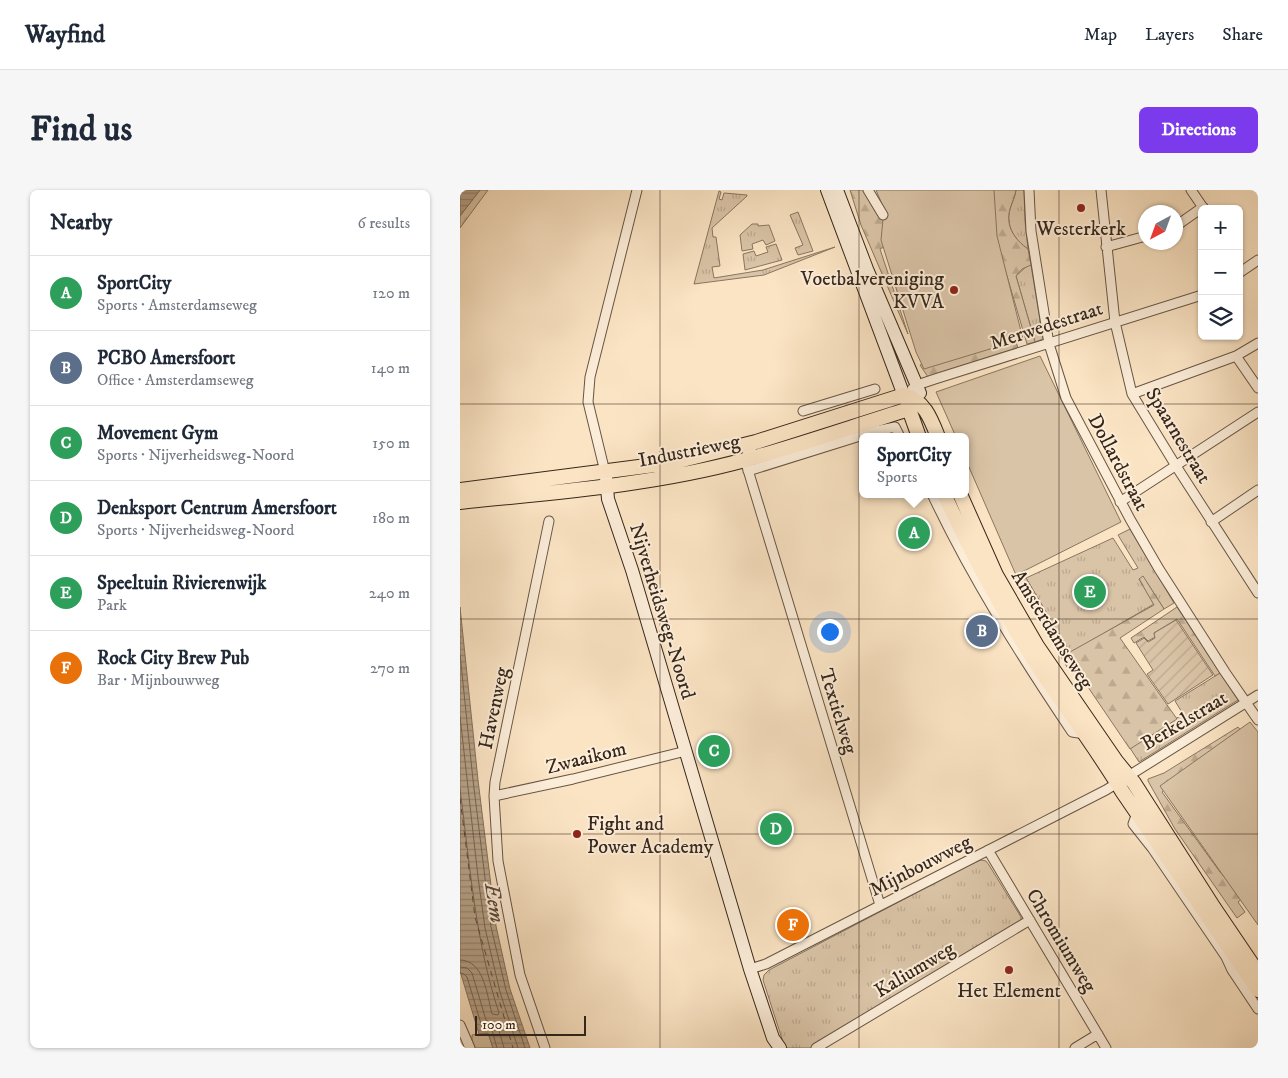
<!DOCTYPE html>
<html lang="en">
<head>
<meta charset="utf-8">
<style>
	body { margin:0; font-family:"IM FELL DW Pica",serif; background:#f6f6f7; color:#1f2937 }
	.controls { position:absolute; right:15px; top:15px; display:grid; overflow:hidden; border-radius:8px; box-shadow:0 1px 4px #0004 }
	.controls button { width:45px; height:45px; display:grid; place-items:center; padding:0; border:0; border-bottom:1px solid #e0e1e3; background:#fff; color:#1f2937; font:25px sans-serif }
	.compass { position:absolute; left:678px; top:15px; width:45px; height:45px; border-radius:50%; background:#fff; box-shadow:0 1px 4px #0004; rotate:221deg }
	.scale { position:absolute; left:15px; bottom:12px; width:111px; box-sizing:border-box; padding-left:5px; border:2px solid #36271b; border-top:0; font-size:14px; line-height:18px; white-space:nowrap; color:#36271b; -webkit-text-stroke:4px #fcedd9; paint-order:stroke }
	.you { position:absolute; left:369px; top:441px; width:18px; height:18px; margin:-12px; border:4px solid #fff; border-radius:50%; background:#1a73e8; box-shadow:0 0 0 8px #1a73e833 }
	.badge { display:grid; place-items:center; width:32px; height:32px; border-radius:50%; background:#7c3aed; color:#fff; font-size:16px; font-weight:700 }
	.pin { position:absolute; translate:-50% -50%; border:2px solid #fff; box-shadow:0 1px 5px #0006 }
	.popup { position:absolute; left:399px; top:243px; width:110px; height:65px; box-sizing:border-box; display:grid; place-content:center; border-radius:8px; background:#fff; filter:drop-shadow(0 1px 4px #0005); font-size:16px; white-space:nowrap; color:#747a83 }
	.popup b { font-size:19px; color:#1f2937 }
	.popup::after { content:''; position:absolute; left:50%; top:100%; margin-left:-10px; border:10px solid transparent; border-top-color:#fff }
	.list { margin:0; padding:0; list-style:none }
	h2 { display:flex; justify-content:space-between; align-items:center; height:65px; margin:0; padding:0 20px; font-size:21px }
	h2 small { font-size:16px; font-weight:400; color:#747a83 }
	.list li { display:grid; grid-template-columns:32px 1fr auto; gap:15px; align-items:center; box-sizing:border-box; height:75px; padding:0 20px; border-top:1px solid #e0e1e3 }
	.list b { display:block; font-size:19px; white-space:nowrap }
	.list p { margin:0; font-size:16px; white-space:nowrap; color:#747a83 }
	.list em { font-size:16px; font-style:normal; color:#747a83 }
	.icon { flex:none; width:28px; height:28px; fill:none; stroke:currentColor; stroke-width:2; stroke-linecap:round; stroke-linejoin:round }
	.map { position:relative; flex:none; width:798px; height:858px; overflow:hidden; border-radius:8px }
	header { display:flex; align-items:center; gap:30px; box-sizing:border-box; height:70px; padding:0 25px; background:#fff; border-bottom:1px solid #e0e1e3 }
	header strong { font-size:24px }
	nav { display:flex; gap:28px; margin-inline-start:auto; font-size:18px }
	.intro { display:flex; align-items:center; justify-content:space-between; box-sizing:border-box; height:120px; padding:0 30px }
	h1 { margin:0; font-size:35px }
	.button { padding:12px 22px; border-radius:8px; background:#7c3aed; color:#fff; font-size:18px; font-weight:700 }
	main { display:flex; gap:30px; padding:0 30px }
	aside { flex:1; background:#fff; border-radius:8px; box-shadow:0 1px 4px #0004 }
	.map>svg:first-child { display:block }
	.grass { fill:url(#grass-tufts); stroke:#887661 }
	.forest { fill:url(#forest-firs); stroke:#887661 }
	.garden { fill:url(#garden-furrows); stroke:#887661 }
	.pitch { fill:#dac4a7; stroke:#887661 }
	.water { fill:url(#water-rules); stroke:#84725e }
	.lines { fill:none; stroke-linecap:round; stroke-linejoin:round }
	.shore { stroke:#776653; stroke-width:1 }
	.ferry { stroke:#5d4c3d; stroke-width:1; stroke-dasharray:6 5; stroke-linecap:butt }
	.street-casing { stroke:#675645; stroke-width:11 }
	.secondary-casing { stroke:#36271b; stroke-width:14 }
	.primary-casing { stroke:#36271b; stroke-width:16 }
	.street { stroke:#fcedd9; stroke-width:9 }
	.secondary { stroke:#fcedd9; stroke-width:12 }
	.primary { stroke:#fbe4c4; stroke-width:14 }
	.grid { fill:none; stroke:#36271b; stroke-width:1; stroke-opacity:0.55 }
	.poi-dot { fill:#8f2418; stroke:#fcedd9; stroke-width:2 }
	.labels { text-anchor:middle; stroke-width:4; stroke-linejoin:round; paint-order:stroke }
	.poi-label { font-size:20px; fill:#36271b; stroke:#fcedd9 }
	.street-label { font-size:20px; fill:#36271b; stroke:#fcedd9 }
	.water-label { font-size:21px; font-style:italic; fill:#5d4c3d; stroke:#fcedd9 }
</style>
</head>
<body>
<header>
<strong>Wayfind</strong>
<nav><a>Map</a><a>Layers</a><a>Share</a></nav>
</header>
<div class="intro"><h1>Find us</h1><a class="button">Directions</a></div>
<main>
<aside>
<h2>Nearby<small>6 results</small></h2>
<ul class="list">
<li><span class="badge" style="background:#2e9e5b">A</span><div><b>SportCity</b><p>Sports · Amsterdamseweg</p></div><em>120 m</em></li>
<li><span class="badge" style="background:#5c6f8a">B</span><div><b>PCBO Amersfoort</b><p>Office · Amsterdamseweg</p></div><em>140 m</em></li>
<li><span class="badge" style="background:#2e9e5b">C</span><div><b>Movement Gym</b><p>Sports · Nijverheidsweg-Noord</p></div><em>150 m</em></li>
<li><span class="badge" style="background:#2e9e5b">D</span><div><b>Denksport Centrum Amersfoort</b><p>Sports · Nijverheidsweg-Noord</p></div><em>180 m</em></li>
<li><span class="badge" style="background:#2e9e5b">E</span><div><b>Speeltuin Rivierenwijk</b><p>Park</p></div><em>240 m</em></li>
<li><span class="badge" style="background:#e8710a">F</span><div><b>Rock City Brew Pub</b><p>Bar · Mijnbouwweg</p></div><em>270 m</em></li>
</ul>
</aside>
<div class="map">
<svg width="798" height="858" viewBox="0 0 798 858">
	<defs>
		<pattern id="grass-tufts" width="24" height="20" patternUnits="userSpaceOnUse" patternTransform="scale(1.25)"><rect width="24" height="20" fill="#dac4a7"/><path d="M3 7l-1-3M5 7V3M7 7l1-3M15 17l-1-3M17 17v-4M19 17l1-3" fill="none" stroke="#bca88f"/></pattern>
		<pattern id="forest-firs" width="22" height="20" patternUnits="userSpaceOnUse" patternTransform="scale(1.25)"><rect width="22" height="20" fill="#dac4a7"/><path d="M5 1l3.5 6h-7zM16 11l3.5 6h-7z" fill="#bca88f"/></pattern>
		<pattern id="garden-furrows" width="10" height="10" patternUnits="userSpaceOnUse" patternTransform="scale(1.25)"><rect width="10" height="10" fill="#dac4a7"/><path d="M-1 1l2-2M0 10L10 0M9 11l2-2" fill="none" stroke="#bca88f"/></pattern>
		<pattern id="water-rules" width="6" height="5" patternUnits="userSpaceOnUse" patternTransform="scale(1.25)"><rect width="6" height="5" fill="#b8a48b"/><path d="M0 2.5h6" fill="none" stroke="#968671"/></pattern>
	</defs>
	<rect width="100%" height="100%" fill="#fbe4c4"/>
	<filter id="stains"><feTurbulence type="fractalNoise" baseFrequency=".004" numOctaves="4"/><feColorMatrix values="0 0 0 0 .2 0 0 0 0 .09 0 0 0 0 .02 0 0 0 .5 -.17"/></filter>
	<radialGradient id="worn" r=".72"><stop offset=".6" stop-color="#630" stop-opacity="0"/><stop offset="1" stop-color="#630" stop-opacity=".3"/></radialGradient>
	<path class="grass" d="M556,0H564L565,31L568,59C555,50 545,36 550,19C552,12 555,7 556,0Z
		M259,1L261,2L259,9L262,10L264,3L287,5V6L252,38L253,47H256L260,76L252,77L254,88L303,80L375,57L304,85L234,94Z
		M338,22L353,61L338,65L335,58L343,55L330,25Z
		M292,34H298V36L309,35L315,51L306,55L303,50L292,54L293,59L282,61L280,45Z
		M316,54L322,70L285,80L283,64L294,61L296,66L308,62L306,57Z
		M568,75H571L583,149L575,152L556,86Z
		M670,339L714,413L704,419L686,391L679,389L694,414L610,463L566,388L653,348L673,380L678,378L658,345Z
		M760,483L778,510L679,572L670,558L723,524L715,511Z
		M521,670L526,671L529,675L561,727V732L351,858H325L303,790L304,785L309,780L515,672Z
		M28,843L33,858H12V845Z"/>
	<path class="forest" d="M20,0H28L0,38V26Z
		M390,0H405L431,34L424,57L420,59L448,144L401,35Z
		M530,0H556C555,7 552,12 550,19C545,36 555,50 568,59L571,75L562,79L556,86L575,152L567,154L529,25Z
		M554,146L558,158L468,187L460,175Z
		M683,386L704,419L660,448L717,529L670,559L613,475L607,477L558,392L566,388L610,462L694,415L679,389Z
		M717,417L760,483L755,486L717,429L694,443L695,447L688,451L684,447L674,453L671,448Z
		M778,537L783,543L702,602L760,682L783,708L778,712L785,722L777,728L715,639L688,591V589L704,583Z"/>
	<path class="garden" d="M716,430L753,485L708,514L687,484L693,480L676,453L684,448L688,452L695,448L694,443Z"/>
	<path class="pitch" d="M416,0H534L537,46L563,149L464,179L456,162L421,50L424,19Z
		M580,166L661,332L556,385L505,268V247H496L476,202Z
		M790,532L798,542V735L700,596Z"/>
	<path class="water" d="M0,0H20L0,26Z
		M0,417L18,590L36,736L50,799L70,858H33L28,843L19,844L0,781Z"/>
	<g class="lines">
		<path class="shore" d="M0,464L13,590L31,737L46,800L65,858
			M0,526L18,687L25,738L40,802L58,858
			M0,599C10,675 15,750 39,823L38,825L32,824C27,805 24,770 0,770
			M0,777L7,778L12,783L26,830L38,837L44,858
			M0,783L4,784L7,787L22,837L32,840L37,858"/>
		<path class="ferry" d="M0,608L15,727L53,858"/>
		<defs>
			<path id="street" d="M408,0L423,25
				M569,0L571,41L589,154L606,208L670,329L699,379L765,482L798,530
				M641,0L655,132L672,204L716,276L798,403
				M731,0L744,19
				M716,36L743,17
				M646,57L686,46
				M779,83L798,70
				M776,166L798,198
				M452,199L457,195L475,189L742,105
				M672,204L776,166L798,153
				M343,221L415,199
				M296,252L288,262L285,270L420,715
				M288,281L416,241L435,237L440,247
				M145,282L128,212L130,187L177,0
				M472,304C511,387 561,466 612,542L625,544
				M660,312L798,222
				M751,332L798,300
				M34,606L113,589L226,561
				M677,623L673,634L692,658L766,767L772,780L798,819
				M528,660L646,858
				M290,779L306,774L646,600L798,505
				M0,835L10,858
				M85,858L60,785L38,671L34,606L35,592L89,331
				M356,858L570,730
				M615,858L638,844"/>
			<path id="secondary" d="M367,0L449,219C457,211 458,206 457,195
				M377,0L407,79L460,203
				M146,287L148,309L172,380L290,779L313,848L320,858"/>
			<path id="primary" d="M0,300L210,273L296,252L444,205C464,210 471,229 478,247
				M484,304C513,367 547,430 585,487C611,525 638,561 662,601L798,800
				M500,304L536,385L577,456L656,571L674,593L754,718L798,783
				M0,312C95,302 193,295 285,270C340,255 394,236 449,219L459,247"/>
		</defs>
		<use href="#street" class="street-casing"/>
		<use href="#secondary" class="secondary-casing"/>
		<use href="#primary" class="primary-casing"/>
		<use href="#street" class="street"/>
		<use href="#secondary" class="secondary"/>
		<use href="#primary" class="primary"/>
	</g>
	<path class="grid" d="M200,0V858M399,0V858M599,0V858M0,214H798M0,429H798M0,644H798"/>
	<g class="poi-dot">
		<circle cx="621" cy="18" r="5"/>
		<circle cx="494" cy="100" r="5"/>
		<circle cx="117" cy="644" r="5"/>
		<circle cx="549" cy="780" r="5"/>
	</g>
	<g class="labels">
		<g class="poi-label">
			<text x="621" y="45">Westerkerk</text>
			<text x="484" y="95" text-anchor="end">Voetbalvereniging<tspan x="484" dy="23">KVVA</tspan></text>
			<text x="127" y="640" text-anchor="start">Fight and<tspan x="127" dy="23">Power Academy</tspan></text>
			<text x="549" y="807">Het Element</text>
		</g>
		<g class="street-label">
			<text transform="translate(586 135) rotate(-18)" y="7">Merwedestraat</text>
			<text transform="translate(719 245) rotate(59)" y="7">Spaarnestraat</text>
			<text transform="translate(229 260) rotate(-11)" y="7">Industrieweg</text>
			<text transform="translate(659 272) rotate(62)" y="7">Dollardstraat</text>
			<text transform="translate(203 421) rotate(73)" y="7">Nijverheidsweg-Noord</text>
			<text transform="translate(593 439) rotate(58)" y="7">Amsterdamseweg</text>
			<text transform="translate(33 518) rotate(-78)" y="7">Havenweg</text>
			<text transform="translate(379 521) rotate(73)" y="7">Textielweg</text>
			<text transform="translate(724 530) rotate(-31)" y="7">Berkelstraat</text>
			<text transform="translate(126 567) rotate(-14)" y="7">Zwaaikom</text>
			<text transform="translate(460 675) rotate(-27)" y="7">Mijnbouwweg</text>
			<text transform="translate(602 750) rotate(59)" y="7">Chromiumweg</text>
			<text transform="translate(454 779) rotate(-31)" y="7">Kaliumweg</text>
		</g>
		<g class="water-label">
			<text transform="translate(35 713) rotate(81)" y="7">Eem</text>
		</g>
	</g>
	<rect width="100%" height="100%" filter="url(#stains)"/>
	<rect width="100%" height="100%" fill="url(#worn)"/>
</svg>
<div class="controls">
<button>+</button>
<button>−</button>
<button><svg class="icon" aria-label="layers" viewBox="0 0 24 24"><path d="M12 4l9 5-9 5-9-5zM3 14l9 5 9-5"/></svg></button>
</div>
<svg class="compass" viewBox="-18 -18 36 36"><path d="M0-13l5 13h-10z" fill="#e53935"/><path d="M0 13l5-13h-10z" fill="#747a83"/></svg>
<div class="scale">100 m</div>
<div class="you"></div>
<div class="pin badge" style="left:454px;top:343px;background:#2e9e5b">A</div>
<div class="popup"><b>SportCity</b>Sports</div>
<div class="pin badge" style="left:522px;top:441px;background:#5c6f8a">B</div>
<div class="pin badge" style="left:254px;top:561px;background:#2e9e5b">C</div>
<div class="pin badge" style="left:316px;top:639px;background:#2e9e5b">D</div>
<div class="pin badge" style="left:630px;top:402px;background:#2e9e5b">E</div>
<div class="pin badge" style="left:333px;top:735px;background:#e8710a">F</div>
</div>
</main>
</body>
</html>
